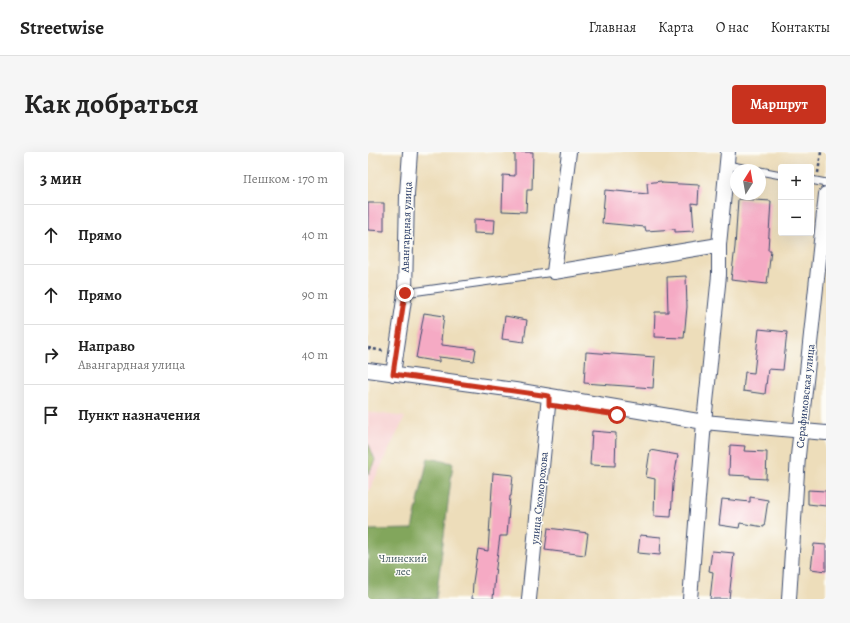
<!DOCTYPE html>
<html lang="ru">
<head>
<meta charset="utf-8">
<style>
	body { margin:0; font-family:Alegreya,serif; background:#f6f6f6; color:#222 }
	.controls { position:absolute; right:12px; top:12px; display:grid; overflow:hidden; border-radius:4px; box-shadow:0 4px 16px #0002 }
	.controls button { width:36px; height:36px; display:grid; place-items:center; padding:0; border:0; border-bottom:1px solid #e0e0e0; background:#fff; color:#222; font:20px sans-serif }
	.compass { position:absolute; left:362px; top:12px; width:36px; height:36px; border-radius:50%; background:#fff; box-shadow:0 4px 16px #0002; rotate:11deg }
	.stop { position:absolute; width:12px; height:12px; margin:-9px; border:3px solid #c8321e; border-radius:50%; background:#fff }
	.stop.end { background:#c8321e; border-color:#fff; box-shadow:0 1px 4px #0008 }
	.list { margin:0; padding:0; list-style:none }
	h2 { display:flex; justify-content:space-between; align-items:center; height:52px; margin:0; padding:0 16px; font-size:17px }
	h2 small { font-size:13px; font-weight:400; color:#767676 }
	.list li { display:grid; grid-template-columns:26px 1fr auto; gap:12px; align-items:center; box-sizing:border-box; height:60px; padding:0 16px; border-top:1px solid #e0e0e0 }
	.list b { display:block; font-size:15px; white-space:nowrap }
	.list p { margin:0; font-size:13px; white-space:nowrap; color:#767676 }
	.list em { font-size:13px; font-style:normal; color:#767676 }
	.icon { flex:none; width:22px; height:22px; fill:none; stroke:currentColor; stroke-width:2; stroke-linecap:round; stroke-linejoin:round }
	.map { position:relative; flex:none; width:458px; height:447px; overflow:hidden; border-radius:4px }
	header { display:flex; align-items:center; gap:24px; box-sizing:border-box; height:56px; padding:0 20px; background:#fff; border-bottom:1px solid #e0e0e0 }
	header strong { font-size:19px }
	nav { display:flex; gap:22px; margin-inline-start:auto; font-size:14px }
	.intro { display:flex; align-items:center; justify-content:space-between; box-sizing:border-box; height:96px; padding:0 24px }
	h1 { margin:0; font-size:28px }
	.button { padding:10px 18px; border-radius:4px; background:#c8321e; color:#fff; font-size:14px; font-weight:700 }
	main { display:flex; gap:24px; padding:0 24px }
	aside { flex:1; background:#fff; border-radius:4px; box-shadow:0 4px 16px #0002 }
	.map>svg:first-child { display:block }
	.built { fill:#f7cfd0 }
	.green { fill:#a3c067; stroke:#5f7862 }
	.forest { fill:#82a65c; stroke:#4e6a5d }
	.building { fill:#f5aac4 }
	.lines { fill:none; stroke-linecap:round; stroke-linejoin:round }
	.lane-casing { stroke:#3a496c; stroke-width:9 }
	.street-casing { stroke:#3a496c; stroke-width:16 }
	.path { stroke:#3a496c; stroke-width:2.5; stroke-dasharray:3 3; stroke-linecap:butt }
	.lane { stroke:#fff; stroke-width:7 }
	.street { stroke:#fff; stroke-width:14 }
	.route { stroke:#c8321e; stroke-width:5 }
	.labels { text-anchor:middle; stroke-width:3; stroke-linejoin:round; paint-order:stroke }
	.street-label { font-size:11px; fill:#1b2f5e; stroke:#fdfcf7 }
	.park-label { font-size:11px; fill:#445a61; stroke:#fdfcf7 }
</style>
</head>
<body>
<header>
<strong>Streetwise</strong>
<nav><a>Главная</a><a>Карта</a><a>О нас</a><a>Контакты</a></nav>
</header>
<div class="intro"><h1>Как добраться</h1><a class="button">Маршрут</a></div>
<main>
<aside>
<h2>3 мин<small>Пешком · 170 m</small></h2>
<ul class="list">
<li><svg class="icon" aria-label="ahead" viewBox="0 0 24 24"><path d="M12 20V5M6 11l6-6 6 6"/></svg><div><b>Прямо</b></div><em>40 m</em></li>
<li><svg class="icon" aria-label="ahead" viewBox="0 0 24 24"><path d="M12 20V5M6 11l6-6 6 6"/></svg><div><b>Прямо</b></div><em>90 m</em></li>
<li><svg class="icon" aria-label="right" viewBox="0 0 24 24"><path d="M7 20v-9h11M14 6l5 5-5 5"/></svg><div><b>Направо</b><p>Авангардная улица</p></div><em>40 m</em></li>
<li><svg class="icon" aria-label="arrive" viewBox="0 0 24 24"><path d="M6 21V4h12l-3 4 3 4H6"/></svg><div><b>Пункт назначения</b></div></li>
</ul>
</aside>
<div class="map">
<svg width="458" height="447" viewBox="0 0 458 447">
	<rect width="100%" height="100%" fill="#fdfcf7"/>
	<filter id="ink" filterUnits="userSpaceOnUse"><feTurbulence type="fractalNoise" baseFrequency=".025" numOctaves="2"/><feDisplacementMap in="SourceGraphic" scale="8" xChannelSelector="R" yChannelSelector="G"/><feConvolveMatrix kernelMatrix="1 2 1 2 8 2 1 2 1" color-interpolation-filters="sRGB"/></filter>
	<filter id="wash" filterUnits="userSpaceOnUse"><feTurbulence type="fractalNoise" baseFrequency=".012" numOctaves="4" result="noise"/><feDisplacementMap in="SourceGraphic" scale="16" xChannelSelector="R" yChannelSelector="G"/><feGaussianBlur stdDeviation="0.9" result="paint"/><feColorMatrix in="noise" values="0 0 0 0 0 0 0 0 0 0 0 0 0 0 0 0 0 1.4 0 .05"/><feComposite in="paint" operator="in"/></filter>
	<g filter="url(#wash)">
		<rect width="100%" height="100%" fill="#edddba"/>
		<path class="built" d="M0,260L37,265L0,341Z"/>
		<path class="green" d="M0,292L1,293L7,308L0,323Z"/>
		<path class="forest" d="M60,306L85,311L68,447H0V378L44,377Z"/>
		<g id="blocks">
			<path class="building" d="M147,0H165L164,38H159L158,60L134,59L135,23L147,24Z
				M293,29L294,31L331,33L330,52L324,51L326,79L307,80V77L278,79L277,75L234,71L237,38L280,42L279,31Z
				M370,47L403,49L400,98H403L399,132L363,128L367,95Z
				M0,51H16V79L0,78Z
				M106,67L127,68L126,82L106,81Z
				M318,124L319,155L316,186L286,185L287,160H300L299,125Z
				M56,161L76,164L73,188H74V193L108,197L106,209L71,205V210L48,206Z
				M137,164L159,168L156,190L134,187Z
				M391,177L419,180L415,218L400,217L397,242L375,239L377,220L386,221Z
				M218,200L287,205L285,236L216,231Z
				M224,279L248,281L247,314L222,313Z
				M362,293L377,294L376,299L399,300L398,327L382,326V324L361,323Z
				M282,298L310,303L305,332L303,365L286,364L287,327L278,325Z
				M125,321L145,323L143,344H142L139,384H132L127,423L125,447H104L105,430L110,397L120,399Z
				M440,338L458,339V354L440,352Z
				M382,345L400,348L396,375L372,371L371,376L351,373L354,347L382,350Z
				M180,376L220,381L217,403L177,398Z
				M272,383L293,385L292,403L270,401Z
				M446,392L458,393V419L443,417Z
				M344,399L366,401L361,447H342L345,420L341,419Z"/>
		</g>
	</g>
	<g filter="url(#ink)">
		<use href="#blocks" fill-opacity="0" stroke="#3a496c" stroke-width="1"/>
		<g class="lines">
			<defs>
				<path id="lane" d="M359,13L385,18
					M392,19L413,23
					M443,28L458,31
					M37,141L186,120"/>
				<path id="street" d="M201,0L186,120L351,93L360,0
					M0,218L147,238L336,270L458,281
					M25,222L37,141L39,42L42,0
					M161,447L181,244
					M322,447L336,270L351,123V93
					M421,447L430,304L458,42"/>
			</defs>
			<use href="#lane" class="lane-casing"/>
			<use href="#street" class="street-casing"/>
			<path class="path" d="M450,21L453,0
				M0,196L15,199"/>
			<use href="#lane" class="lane"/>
			<use href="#street" class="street"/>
		</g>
	</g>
	<g class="lines" filter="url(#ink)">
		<path class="route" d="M37,141L25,222L181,244V253L249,263"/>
	</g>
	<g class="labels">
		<g class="street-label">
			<text transform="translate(38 75) rotate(-88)" y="4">Авангардная улица</text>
			<text transform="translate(437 244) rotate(-84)" y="4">Серафимовская улица</text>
			<text transform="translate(171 346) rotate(-84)" y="4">улица Скоморохова</text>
		</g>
		<g class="park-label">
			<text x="35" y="410">Члинский<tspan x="35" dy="13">лес</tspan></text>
		</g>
	</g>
</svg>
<div class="controls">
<button>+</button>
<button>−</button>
</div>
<svg class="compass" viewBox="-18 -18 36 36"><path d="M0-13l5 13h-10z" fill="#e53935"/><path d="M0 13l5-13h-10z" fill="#767676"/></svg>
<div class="stop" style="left:249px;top:263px"></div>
<div class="stop end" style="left:37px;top:141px"></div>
</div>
</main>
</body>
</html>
